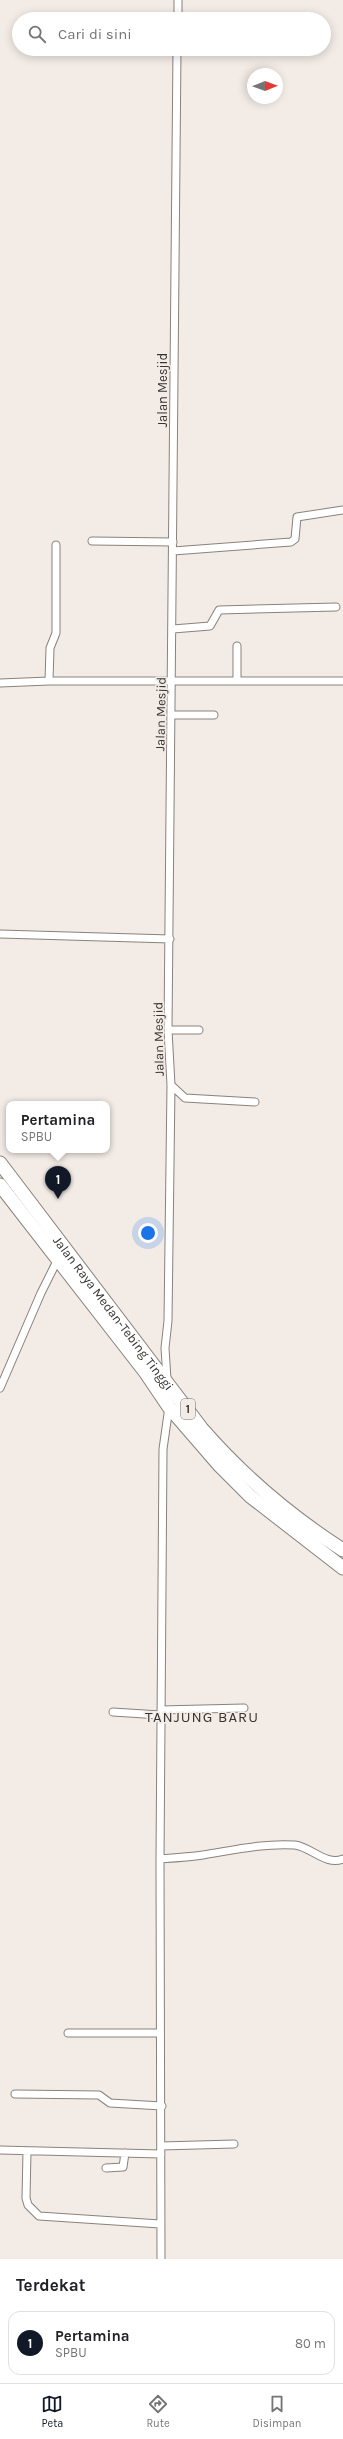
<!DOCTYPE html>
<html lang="id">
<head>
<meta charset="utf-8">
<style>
	body { margin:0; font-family:Karla,sans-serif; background:#f6f6f6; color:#202124 }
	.compass { position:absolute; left:247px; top:68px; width:36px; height:36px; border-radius:50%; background:#fff; box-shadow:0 2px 10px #0003; rotate:89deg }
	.you { position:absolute; left:148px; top:1233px; width:14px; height:14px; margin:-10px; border:3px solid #fff; border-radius:50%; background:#1a73e8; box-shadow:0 0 0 6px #1a73e833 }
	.badge { display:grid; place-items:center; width:26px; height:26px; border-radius:50%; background:#111827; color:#fff; font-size:13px; font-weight:700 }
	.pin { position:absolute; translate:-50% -33px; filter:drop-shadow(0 1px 2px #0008) }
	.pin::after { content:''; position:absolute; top:21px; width:14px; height:12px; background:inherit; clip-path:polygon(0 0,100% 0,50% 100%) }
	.popup { position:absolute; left:6px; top:1101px; width:104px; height:52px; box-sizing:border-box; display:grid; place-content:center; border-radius:8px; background:#fff; filter:drop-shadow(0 1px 3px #0005); font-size:13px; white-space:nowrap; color:#757577 }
	.popup b { font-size:15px; color:#202124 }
	.popup::after { content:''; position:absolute; left:50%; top:100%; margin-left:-8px; border:8px solid transparent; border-top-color:#fff }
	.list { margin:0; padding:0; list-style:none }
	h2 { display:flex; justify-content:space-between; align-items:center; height:52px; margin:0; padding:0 16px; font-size:17px }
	h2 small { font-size:13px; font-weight:400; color:#757577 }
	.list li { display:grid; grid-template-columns:26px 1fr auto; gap:12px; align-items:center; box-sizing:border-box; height:64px; margin:0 8px 8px; padding:0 8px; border:1px solid #e0e0e0; border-radius:12px }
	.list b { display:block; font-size:15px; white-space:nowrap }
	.list p { margin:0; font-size:13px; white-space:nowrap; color:#757577 }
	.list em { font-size:13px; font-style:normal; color:#757577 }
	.icon { flex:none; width:22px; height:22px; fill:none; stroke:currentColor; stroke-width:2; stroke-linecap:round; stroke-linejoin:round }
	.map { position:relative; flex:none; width:343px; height:2259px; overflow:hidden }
	.search { position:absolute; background:#fff; box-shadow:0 2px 10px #0003; left:12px; right:12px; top:12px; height:44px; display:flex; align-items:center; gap:10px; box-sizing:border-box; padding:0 14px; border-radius:22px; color:#757577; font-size:15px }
	.sheet { height:124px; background:#fff }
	nav { display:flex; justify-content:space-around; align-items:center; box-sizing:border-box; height:56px; border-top:1px solid #e0e0e0; background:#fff; font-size:11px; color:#757577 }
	nav a { display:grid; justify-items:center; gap:2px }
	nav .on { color:#111827 }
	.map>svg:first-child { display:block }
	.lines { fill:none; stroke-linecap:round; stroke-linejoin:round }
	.street-casing { stroke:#89827d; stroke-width:9 }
	.highway-casing { stroke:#89827d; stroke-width:15 }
	.street { stroke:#fff; stroke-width:7 }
	.highway { stroke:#fff; stroke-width:13 }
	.labels { text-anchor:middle; stroke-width:3.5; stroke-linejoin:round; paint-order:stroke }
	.shield { fill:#f3ebe6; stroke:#6f6b68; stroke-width:1 }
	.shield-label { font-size:12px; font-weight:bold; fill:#373432 }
	.street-label { font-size:13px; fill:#373432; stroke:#f3ebe6 }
	.quarter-label { font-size:15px; letter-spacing:1px; fill:#373432; stroke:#f3ebe6 }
</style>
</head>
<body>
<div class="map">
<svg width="343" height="2259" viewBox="0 0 343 2259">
	<rect width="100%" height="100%" fill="#f3ebe6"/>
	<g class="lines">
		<defs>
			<path id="street" d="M178,19V0
				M92,541L173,542
				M173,551L291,542L295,539L297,517L343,510
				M173,629L210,626L219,610L336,607
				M237,646V681
				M49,681L50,648L56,633V545
				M0,683L49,681H343
				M172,715H214
				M0,934L170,939
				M168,1030H199
				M171,1085L185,1098L255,1102
				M167,1379L165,1348L168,1321L171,1085L168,1030L177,49
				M0,1388L41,1293L58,1259
				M161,1710L244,1708
				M113,1712L160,1715
				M160,1859C174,1858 189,1857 203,1855C234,1850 263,1843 295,1845C311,1847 326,1866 343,1859
				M68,2033H160
				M15,2094L99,2095L110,2103L162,2106
				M161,2146L234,2144
				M0,2150L161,2154
				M27,2151L26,2198L28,2205L39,2216L160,2224
				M106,2168L123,2167L125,2153
				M161,2259L160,1859L163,1449L169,1407"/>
			<g id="highway">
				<path id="s1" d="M0,1163L202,1429C243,1476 290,1516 343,1550"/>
				<path d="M0,1185L146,1373L169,1407L220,1466L250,1496L343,1568"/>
			</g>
		</defs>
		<use href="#street" class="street-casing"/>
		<use href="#highway" class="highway-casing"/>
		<use href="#street" class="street"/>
		<use href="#highway" class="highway"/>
	</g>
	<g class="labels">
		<rect class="shield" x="181" y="1399" width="14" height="20" rx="3"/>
		<g class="shield-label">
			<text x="188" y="1413">1</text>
		</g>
		<g class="street-label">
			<text transform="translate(162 390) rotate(-90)" y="5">Jalan Mesjid</text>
			<text transform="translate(160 714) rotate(-89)" y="5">Jalan Mesjid</text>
			<text transform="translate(158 1039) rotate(-91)" y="5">Jalan Mesjid</text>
			<text dy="5" stroke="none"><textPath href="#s1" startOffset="188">Jalan Raya Medan-Tebing Tinggi</textPath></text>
		</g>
		<g class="quarter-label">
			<text x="202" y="1722">TANJUNG BARU</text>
		</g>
	</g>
</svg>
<svg class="compass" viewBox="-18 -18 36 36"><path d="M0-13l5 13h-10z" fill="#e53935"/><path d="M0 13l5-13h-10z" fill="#757577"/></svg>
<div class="you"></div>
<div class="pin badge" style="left:58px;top:1199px">1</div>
<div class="popup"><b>Pertamina</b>SPBU</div>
<div class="search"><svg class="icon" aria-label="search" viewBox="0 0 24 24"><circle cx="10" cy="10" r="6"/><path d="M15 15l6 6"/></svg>Cari di sini</div>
</div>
<section class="sheet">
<h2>Terdekat<small></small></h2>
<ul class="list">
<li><span class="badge">1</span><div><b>Pertamina</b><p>SPBU</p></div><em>80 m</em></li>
</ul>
</section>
<nav>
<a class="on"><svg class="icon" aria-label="map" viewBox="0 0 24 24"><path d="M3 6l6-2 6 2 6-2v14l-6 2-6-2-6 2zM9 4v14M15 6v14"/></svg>Peta</a>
<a><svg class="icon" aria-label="directions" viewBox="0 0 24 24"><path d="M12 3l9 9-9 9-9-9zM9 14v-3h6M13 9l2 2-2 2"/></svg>Rute</a>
<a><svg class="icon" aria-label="saved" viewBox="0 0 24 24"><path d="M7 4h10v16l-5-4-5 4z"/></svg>Disimpan</a>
</nav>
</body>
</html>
